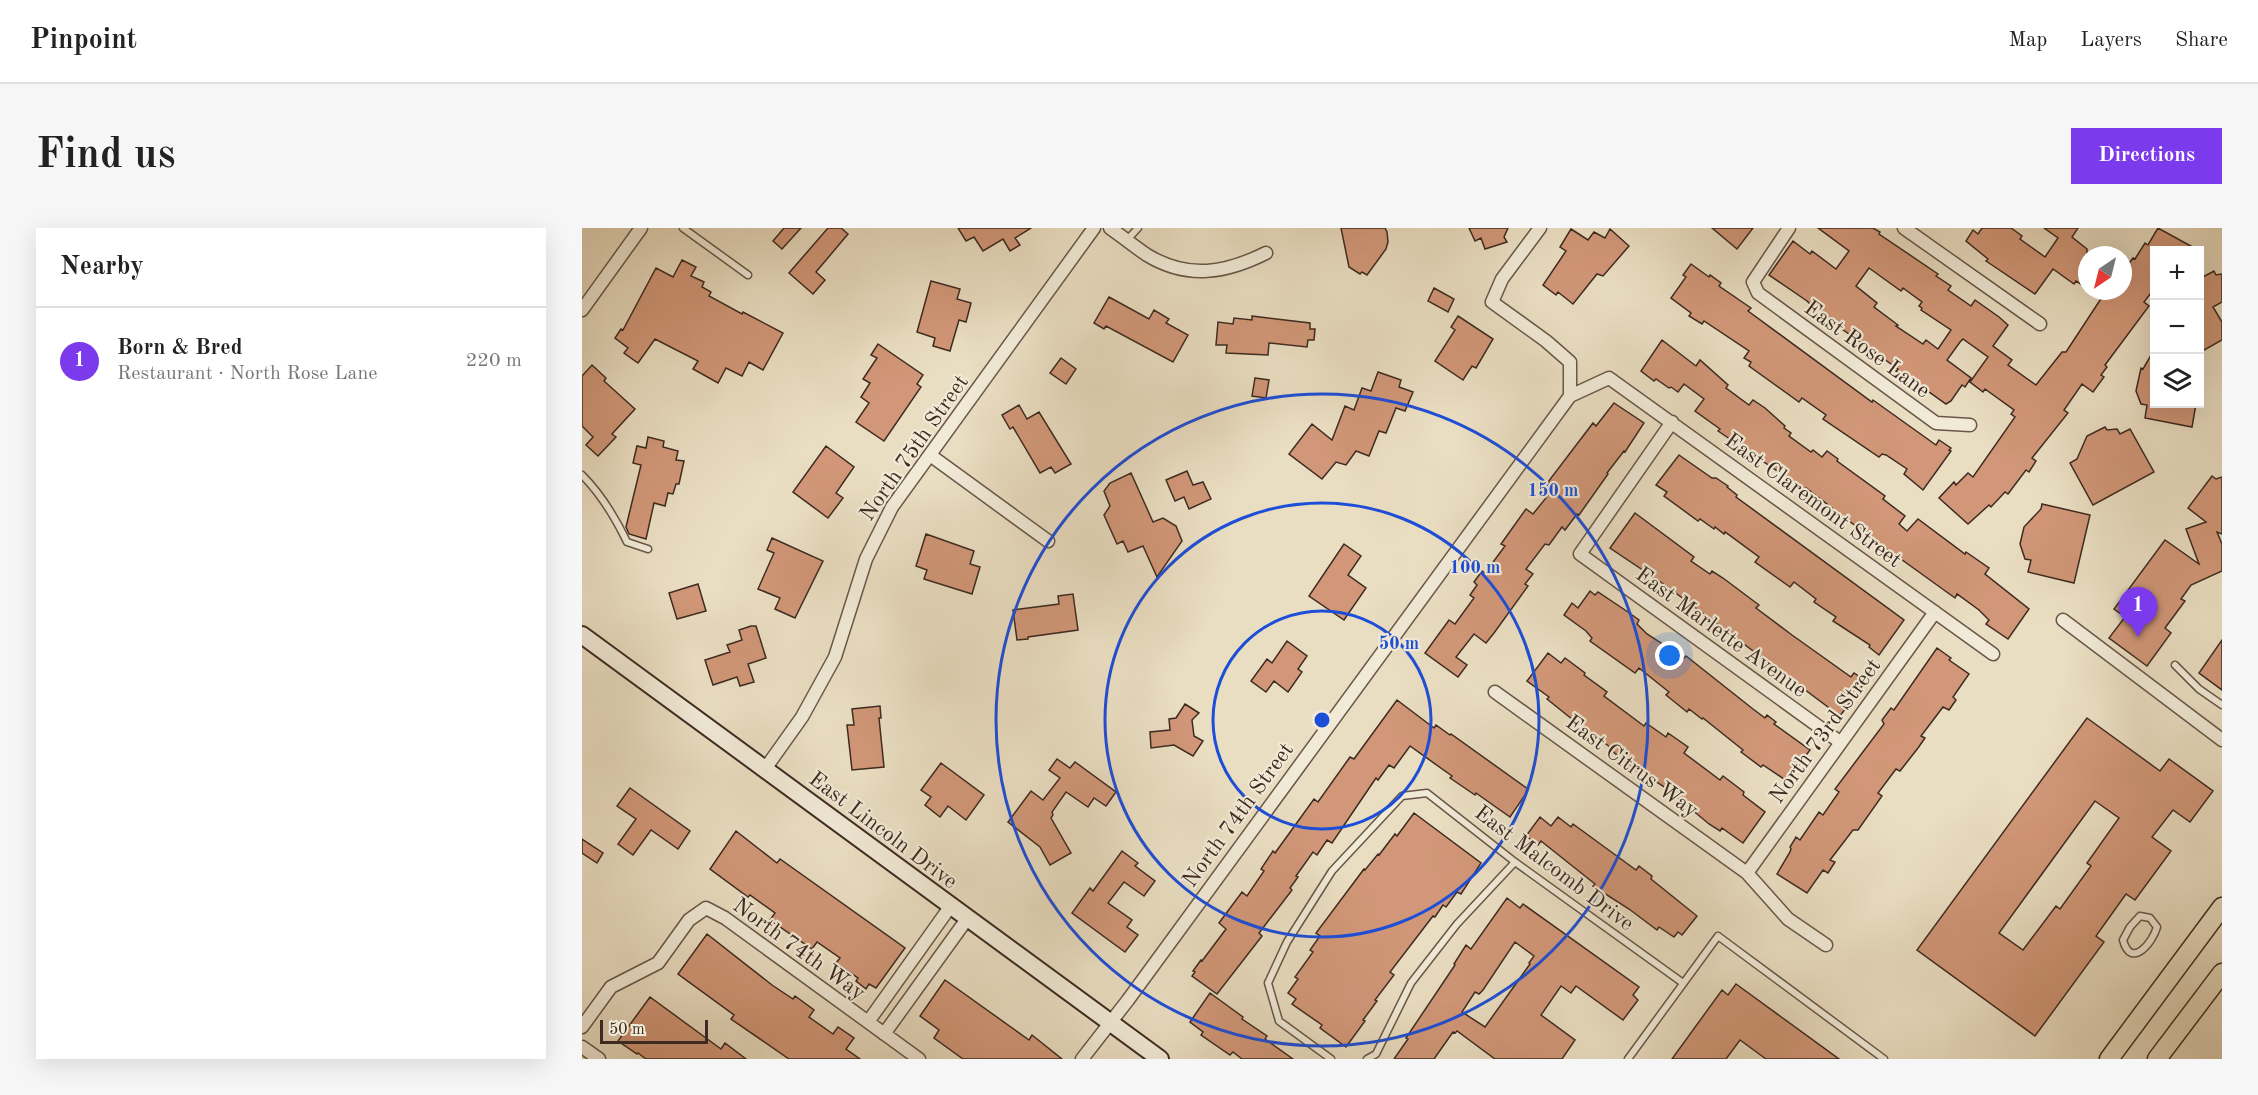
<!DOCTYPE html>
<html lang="en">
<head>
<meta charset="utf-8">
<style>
	body { margin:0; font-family:"Old Standard TT",serif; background:#f6f6f6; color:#222 }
	.controls { position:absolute; right:18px; top:18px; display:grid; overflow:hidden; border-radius:0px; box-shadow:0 6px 24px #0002 }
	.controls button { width:54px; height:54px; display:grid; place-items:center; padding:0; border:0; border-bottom:2px solid #e0e0e0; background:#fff; color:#222; font:30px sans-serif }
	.compass { position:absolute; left:1496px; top:18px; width:54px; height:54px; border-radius:50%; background:#fff; box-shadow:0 6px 24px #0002; rotate:215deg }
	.scale { position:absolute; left:18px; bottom:15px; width:108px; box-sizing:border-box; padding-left:6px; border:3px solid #3d2a21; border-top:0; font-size:16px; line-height:21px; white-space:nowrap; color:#3d2a21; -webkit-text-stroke:4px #f1ead7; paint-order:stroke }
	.you { position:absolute; left:1088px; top:428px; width:21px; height:21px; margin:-15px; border:4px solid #fff; border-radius:50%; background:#1a73e8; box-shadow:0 0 0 9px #1a73e833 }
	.badge { display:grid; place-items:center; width:39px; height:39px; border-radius:50%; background:#7c3aed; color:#fff; font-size:20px; font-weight:700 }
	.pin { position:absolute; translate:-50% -50px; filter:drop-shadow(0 2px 3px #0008) }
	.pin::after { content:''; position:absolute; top:32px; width:21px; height:18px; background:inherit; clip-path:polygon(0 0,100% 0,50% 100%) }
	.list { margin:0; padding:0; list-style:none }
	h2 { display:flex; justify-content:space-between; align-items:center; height:78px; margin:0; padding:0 24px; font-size:26px }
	h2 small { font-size:20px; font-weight:400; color:#767676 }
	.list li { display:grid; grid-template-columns:39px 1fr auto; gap:18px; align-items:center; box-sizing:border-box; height:108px; padding:0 24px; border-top:2px solid #e0e0e0 }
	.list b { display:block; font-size:22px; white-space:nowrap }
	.list p { margin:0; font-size:20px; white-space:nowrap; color:#767676 }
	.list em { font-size:20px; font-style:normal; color:#767676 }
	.icon { flex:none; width:33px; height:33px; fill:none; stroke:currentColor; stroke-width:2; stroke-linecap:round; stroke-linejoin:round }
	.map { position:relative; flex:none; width:1640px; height:831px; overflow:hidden; border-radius:0px }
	header { display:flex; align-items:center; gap:36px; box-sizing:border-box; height:84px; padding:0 30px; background:#fff; border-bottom:2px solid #e0e0e0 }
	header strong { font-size:28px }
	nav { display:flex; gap:33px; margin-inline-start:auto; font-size:21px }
	.intro { display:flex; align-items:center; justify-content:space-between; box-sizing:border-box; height:144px; padding:0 36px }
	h1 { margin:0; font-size:42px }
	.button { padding:15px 27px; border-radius:0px; background:#7c3aed; color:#fff; font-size:21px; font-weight:700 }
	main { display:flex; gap:36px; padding:0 36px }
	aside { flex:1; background:#fff; border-radius:0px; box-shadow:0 6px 24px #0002 }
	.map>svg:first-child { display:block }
	.building { fill:#d19778; stroke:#3d2a21; stroke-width:1.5; fill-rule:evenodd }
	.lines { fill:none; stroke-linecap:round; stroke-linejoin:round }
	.lane-casing { stroke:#685749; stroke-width:9 }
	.street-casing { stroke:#685749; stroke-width:15 }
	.secondary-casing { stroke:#3d2a21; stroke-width:20 }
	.primary-casing { stroke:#3d2a21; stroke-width:21 }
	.lane { stroke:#f1ead7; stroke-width:6 }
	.street { stroke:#f1ead7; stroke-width:12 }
	.secondary { stroke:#f1ead7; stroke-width:16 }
	.primary { stroke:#eadec2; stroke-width:18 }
	.ring { fill:none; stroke:#1d4ed8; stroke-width:3 }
	.labels { text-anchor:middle; stroke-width:4.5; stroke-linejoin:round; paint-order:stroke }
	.street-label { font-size:22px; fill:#3d2a21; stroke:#f1ead7 }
	.centre { fill:#1d4ed8; stroke:#f1ead7; stroke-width:3 }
	.ring-label { font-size:18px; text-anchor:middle; font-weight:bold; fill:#1d4ed8; stroke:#f1ead7; stroke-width:4.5; stroke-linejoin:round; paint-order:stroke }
</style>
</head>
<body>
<header>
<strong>Pinpoint</strong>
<nav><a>Map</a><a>Layers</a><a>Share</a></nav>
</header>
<div class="intro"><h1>Find us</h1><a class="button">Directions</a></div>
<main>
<aside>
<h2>Nearby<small></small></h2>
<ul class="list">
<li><span class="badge">1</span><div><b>Born &amp; Bred</b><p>Restaurant · North Rose Lane</p></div><em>220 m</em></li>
</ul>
</aside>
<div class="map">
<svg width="1640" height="831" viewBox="0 0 1640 831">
	<rect width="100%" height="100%" fill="#eadec2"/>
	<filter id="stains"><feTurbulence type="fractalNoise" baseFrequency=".00333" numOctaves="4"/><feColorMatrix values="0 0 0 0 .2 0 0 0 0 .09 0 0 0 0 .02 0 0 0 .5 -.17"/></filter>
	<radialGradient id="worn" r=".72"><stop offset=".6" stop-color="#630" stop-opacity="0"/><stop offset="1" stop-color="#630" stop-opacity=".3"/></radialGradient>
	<path class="building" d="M202,0H219L200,21L191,13Z
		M246,0H259L266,6L234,44L243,52L231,66L207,45Z
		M376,0H449L433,10L438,17L428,23L421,11L401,23L392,9L384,13Z
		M759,0H803L805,4L806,14L804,21L785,47L780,44L778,46L767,39Z
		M887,0H926L922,9L925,14L903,21L899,10L893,13Z
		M1130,0H1171L1155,21Z
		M1236,0H1291L1298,4L1297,6L1356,46L1354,48L1369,58L1366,62L1389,78L1393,72L1417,89L1426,97L1411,118L1430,132L1426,137L1454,157L1480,124H1484L1524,63H1541V53L1547,45L1542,42L1551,30L1553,31L1563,15L1566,17L1576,0L1616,22H1572V61L1562,74L1567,78L1523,137L1525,139L1519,147L1522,149L1511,164L1500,156L1482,182L1486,185L1450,230L1454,233L1447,244L1444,242L1426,266L1423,264L1409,279L1407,277L1386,296L1357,270L1372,254L1374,257L1386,245L1391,249L1433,189L1429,186L1432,182L1403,161L1401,164L1388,154L1406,129L1381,111L1378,114L1365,132L1389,150L1383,159L1380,157L1369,173L1364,176L1326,149L1325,150L1314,143L1316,141L1257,99L1252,100L1225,73L1187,47L1211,13L1228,26L1230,23L1254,41L1267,23ZM1287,40L1319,63L1321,60L1340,74L1337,78L1340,80L1339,82L1369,102L1356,121L1344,112L1341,116L1314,98L1316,97L1292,79L1295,75L1274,58Z
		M1400,0H1429L1440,8L1438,11L1463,29L1476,10L1462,0H1496L1490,9L1505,21V60L1494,53L1492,56L1471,41L1453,66L1404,33L1406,31L1384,13L1391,2L1396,6Z
		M989,1L1006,12L1012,4L1023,10L1028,1L1047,18L1021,48L1015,46L991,76L976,64L974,67L961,57L984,23L978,19Z
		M100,32L114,39L109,48L122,54L120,59L129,64L127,68L160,86L161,84L201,105L181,142L167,134L160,148L144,140L136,155L111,141L116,133L73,111L56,135L42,125L46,120L33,110L39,101L41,102L74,40L91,49Z
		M1109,36L1127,49L1128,47L1139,55L1137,58L1169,80L1166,83L1290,174L1291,172L1354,217L1357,212L1369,220L1367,222L1369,223L1341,262L1322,246L1325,241L1304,227L1300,226L1297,229L1241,191L1244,187L1220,170L1217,174L1167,138L1169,134L1162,130L1167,123L1122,93L1120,96L1107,88L1109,85L1089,70L1104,49L1101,47Z
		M1632,43L1634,47L1640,46V74L1631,79L1640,94V112L1617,125V51Z
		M349,53L378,61L375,71L389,75L384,94L377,92L368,123L351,118L353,110L335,104Z
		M852,60L872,71L866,84L846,73Z
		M527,69L567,91L572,82L587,91L584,95L606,107L591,134L524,98L522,101L512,95Z
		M670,88L728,95V101H733L732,112H726L725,119L687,115L686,127L644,125L645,117H634L636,94L651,96L652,90L670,92Z
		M876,88L911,111L894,140L890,138L881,152L853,133L873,102L869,99Z
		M1080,112L1114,138L1118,132L1146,157L1144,160L1167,177L1171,172L1183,180L1203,198L1202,200L1209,205L1207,208L1229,224L1231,222L1240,229L1245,223L1256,231L1255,233L1303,268L1301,271L1323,288L1317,296L1325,303L1336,291L1383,326L1384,324L1407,340L1403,346L1447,381L1426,411L1404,396L1407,392L1397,382L1375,366L1373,370L1316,329L1314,332L1306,325L1307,323L1263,290L1261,292L1248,283L1250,280L1224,260L1222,261L1136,203L1138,201L1113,183L1122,171L1102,156L1096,164L1089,159L1087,160L1074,151L1072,153L1059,143Z
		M296,116L341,147L335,156L339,159L302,213L274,194L287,175L279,169L288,155L281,151L295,130L289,127Z
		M1572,122V176H1614L1610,199L1563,190L1565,177L1559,176L1554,163L1559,140L1561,141Z
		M479,130L494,141L484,156L468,145Z
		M10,137L24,150L22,153L53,181L30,206L34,209L16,228L4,217L11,209L0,198V148Z
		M796,144L819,152L817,159L831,164L823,183L814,180L804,205L797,203L787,228L774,223L764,237L754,234L740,251L707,226L730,196L750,212L763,178L772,182L780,160L789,163Z
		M673,150L687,152L684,170L670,168Z
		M1032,175L1062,195L1043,224L1042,223L1025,245L1026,246L997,287L995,286L983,302L980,299L967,317L963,316L944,341L951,346L943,356L946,358L912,405L904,415L892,406L874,429L885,437L876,449L843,425L867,392L873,396L892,370L888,367L895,357L892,354L900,343L903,345L923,318L919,316L944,281L951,286L968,265L965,263L970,257L966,254L1011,195L1014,198Z
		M437,177L445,191L457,184L489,236L473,245L469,239L458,245L431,199L428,201L420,187Z
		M1523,199L1525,202L1535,201L1538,206L1548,201L1572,244L1511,277L1488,235L1495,231L1505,208Z
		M66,209L82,213L81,219L96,223L94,232L102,233L97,256H94L91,266L86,265L83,278L72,275L64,311L47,306L44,299L59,237L51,235L55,218L64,220Z
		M244,218L272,239L254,265L261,270L246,290L211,264Z
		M1097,227L1130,250H1134L1146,258L1145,259L1155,267L1154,269L1322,392L1297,427L1287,419L1288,417L1251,393L1254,389L1232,374L1234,371L1212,354L1208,359L1173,334L1177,329L1143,304L1142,306L1133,299L1132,301L1118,291L1116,293L1082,268L1085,264L1074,257Z
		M605,243L611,257L621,254L629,271L607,281L602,269L593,273L584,252Z
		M549,245L571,294L581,290L594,298L600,313L575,349L561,318L546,324L541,313L535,316L522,287L528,278L522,263L528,255Z
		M1630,248L1634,251L1640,249V306L1635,304L1640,316V343L1609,357L1599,371L1603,373L1583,400L1589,405L1565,438L1527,410L1543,389L1532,381L1583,312L1617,336L1604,301L1624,294L1606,280Z
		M1460,276L1508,287L1492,355L1446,344L1449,332L1443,331L1438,316L1442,299L1459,281Z
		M1053,285L1112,329L1109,333L1128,346L1130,343L1141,350L1177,377L1174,380L1210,407L1269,449L1272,445L1284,453L1258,488L1083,357L1028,320Z
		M344,306L392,323L388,336L398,339L390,366L342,351L345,342L334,338Z
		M190,310L241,333L213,390L193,381L198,370L176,361L192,325L185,322Z
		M762,316L779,328L766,347L784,360L762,392L727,368Z
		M116,356L124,383L95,391L87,365Z
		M1008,363L1013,367L1016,364L1046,384L1057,392L1055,396L1065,406L1102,430L1104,428L1171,481L1183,490L1185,487L1194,494L1192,496L1228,522L1205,553L1181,537L1179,539L1159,524L1161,522L1121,490L1120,491L1107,481L1105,484L1084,467L1087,464L1057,440L1053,445L1008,413L1010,410L1004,403L982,387L990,375L996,380Z
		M491,366L496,402L446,409V411L435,412L431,382L477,376L476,368Z
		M169,398H174L184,430L166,436L172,454L158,458L155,449L131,457L123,432L148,424L145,417L160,412L157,402Z
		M1640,412V462L1617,445Z
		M705,413L725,428L716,441L720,444L706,464L692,453L684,464L669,453L685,431L690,435Z
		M1355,420L1369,430L1367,432L1387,446L1371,469L1374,472L1367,482L1361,479L1339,508L1343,510L1336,520L1318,543L1314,541L1296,565L1300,568L1276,602H1271L1248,632L1253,634L1246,645L1241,642L1225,665L1195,646L1208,624L1209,621L1208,619L1214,609L1218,612L1237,584L1241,587L1257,564L1253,561L1302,496L1300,492L1309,480L1312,482Z
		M966,425L979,435L983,430L1003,445L1002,447L1025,464L1022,468L1062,498L1064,495L1084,509L1086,505L1106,519L1102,525L1138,552L1141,548L1162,564L1161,567L1183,584L1161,615L1140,600L1138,603L1127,596L1084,560L1070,551L1069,553L1046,537L1027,520L1028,519L996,496L965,471L967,469L945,453Z
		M815,472L852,500L854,497L868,507L869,506L946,561L945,564L928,589L894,565L893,567L868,550L870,548L828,518L812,540L807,537L796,552L794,550L750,615L745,612L735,627L731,624L714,648L716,649L708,660L710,662L677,705L680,708L635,766L610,748L613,744L611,743L619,732L620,733L644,701L637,695L660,664L665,668L682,643L679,641L691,623L693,625L732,571L736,574L768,529L772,531Z
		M603,476L617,485L610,492L612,508L621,513L611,528L592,517L569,520L568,504L588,502L587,491L594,490Z
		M298,478L299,490H297L302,539L270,542L265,497H272L270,481Z
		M1505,490L1578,543L1587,531L1631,563L1608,594L1591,582L1570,609L1589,623L1553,672L1544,666L1514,708L1522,714L1453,808L1335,722ZM1513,573L1537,590L1505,635L1509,638L1478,681L1474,678L1441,722L1417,705Z
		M475,531L488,540L493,534L534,564L524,578L512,570L506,579L484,564L470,584L471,587L469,590L489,625L468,637L458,619L426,594L449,563L461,572L478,550L467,542Z
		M359,535L402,567L384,592L366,578L358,589L343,577L349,569L339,562Z
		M48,560L108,603L96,621L69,602L51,627L36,616L54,591L35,578Z
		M832,585L899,635L879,666L875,664L864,679L861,677L853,689L851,688L808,744L812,747L793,772L795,773L781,792L783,793L764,819L738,800L740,797L710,776L714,771L706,765L716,751L713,749L731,724L728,722L738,708L734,705L782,641L783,642L796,626L797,627L813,606L815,608Z
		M958,589L969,598L976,589L989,599L991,596L1054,642L1057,638L1070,648L1069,651L1115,688L1100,707L1096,704L1092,709L1077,699L1075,702L1047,681L1011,658L1013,656L959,613L956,617L944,608Z
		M154,603L195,635L198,631L323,720L294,760L287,756L284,761L274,753L276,750L254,735L258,730L235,714L230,721L188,692L193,685L168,667L166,669L128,641Z
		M0,611L21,625L15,635L0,625Z
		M540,623L556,635L553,638L573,653L562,668L542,654L526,675L550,692L545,699L556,707L543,724L490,685L508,660L511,663Z
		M925,670L938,680L941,676L1057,759L1051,767L1056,772L1041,792L994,758L989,765L979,758L959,787L993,812L980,831H913L875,803L873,805L871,804L852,831H812L826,811L824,810L873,737L872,736L884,717L889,721ZM933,714L952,728L947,735L948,736L903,799L880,784L893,764L897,766L901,762Z
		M125,706L190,757L211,771L213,768L232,782L227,789L251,806L256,799L272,810L264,821L278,831H207L149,791L152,787L96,746Z
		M363,752L447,812L450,807L480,831H381L352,810L357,802L338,788Z
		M1154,756L1257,831H1184L1158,812L1144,831H1090L1140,762L1146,767Z
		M628,765L661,789L660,791L685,808L683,811L711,831H660L651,824L648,827L619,807L621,804L608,794Z
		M68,769L139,821L143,815L164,831H64L56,825L55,826L36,813Z"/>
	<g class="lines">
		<defs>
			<path id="lane" d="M101,0L166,47
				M545,12L556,0
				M0,247C20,267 33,289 45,314L66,321
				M1593,437L1617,461L1640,477
				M1558,688L1568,690L1575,699C1571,714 1549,742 1541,712L1548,699Z
				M749,831L697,793L686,755L705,714L750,643L820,568L845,565L933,634L1101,755
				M785,831L794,826L829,755L875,696L933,634
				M1046,831L1136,708L1302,831"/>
			<path id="street" d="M528,0C541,9 553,19 565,27C606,52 644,45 684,25
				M958,0L920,51L910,74L964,113L988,134V168
				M1207,0L1171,54L1176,65L1354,195L1388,197
				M1322,0L1458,96
				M0,82L59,0
				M1090,194L998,326L1258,514
				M348,227L466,313
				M1481,392L1640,512
				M913,464L1165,645L1206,691L1244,717
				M183,541L220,489L253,429L284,331L310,279L512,0
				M1165,645L1353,384
				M286,794L368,679
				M0,799L29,759L76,735L107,692L124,680L143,690L337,831
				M302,806L385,691
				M0,819L17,831
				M500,831L546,772L988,168L1027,150L1411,426"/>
			<path id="secondary" d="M0,407L578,831"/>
			<path id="primary" d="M1527,831L1640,679
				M1575,831L1640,745"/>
		</defs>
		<use href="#lane" class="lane-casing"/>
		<use href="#street" class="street-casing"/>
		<use href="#secondary" class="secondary-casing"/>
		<use href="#primary" class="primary-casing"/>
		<use href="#lane" class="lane"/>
		<use href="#street" class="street"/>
		<use href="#secondary" class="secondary"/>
		<use href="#primary" class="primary"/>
	</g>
	<g class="ring">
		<circle cx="740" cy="492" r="109"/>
		<circle cx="740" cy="492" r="217"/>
		<circle cx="740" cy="492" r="326"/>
	</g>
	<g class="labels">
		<g class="street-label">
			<text transform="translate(1286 120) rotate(36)" y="8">East Rose Lane</text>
			<text transform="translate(331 219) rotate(-55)" y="8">North 75th Street</text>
			<text transform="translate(1232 271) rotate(36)" y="8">East Claremont Street</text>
			<text transform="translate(1140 403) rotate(36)" y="8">East Marlette Avenue</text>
			<text transform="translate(1242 502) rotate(-54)" y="8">North 73rd Street</text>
			<text transform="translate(1051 537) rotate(36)" y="8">East Citrus Way</text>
			<text transform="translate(655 586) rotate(-54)" y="8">North 74th Street</text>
			<text transform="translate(302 601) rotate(37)" y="8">East Lincoln Drive</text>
			<text transform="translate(973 639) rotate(37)" y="8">East Malcomb Drive</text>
			<text transform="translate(218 720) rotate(36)" y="8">North 74th Way</text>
		</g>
	</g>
	<circle cx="740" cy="492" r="9" class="centre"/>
	<g class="ring-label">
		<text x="971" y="268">150 m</text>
		<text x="893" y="345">100 m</text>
		<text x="817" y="421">50 m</text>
	</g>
	<rect width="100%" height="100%" filter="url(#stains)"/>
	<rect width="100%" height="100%" fill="url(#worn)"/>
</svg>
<div class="controls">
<button>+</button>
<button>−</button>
<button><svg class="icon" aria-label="layers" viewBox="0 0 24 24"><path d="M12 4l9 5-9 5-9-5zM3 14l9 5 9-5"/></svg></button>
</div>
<svg class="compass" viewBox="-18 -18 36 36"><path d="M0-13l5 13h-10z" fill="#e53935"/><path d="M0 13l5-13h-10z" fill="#767676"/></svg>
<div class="scale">50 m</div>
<div class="you"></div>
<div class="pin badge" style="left:1556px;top:409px">1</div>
</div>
</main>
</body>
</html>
